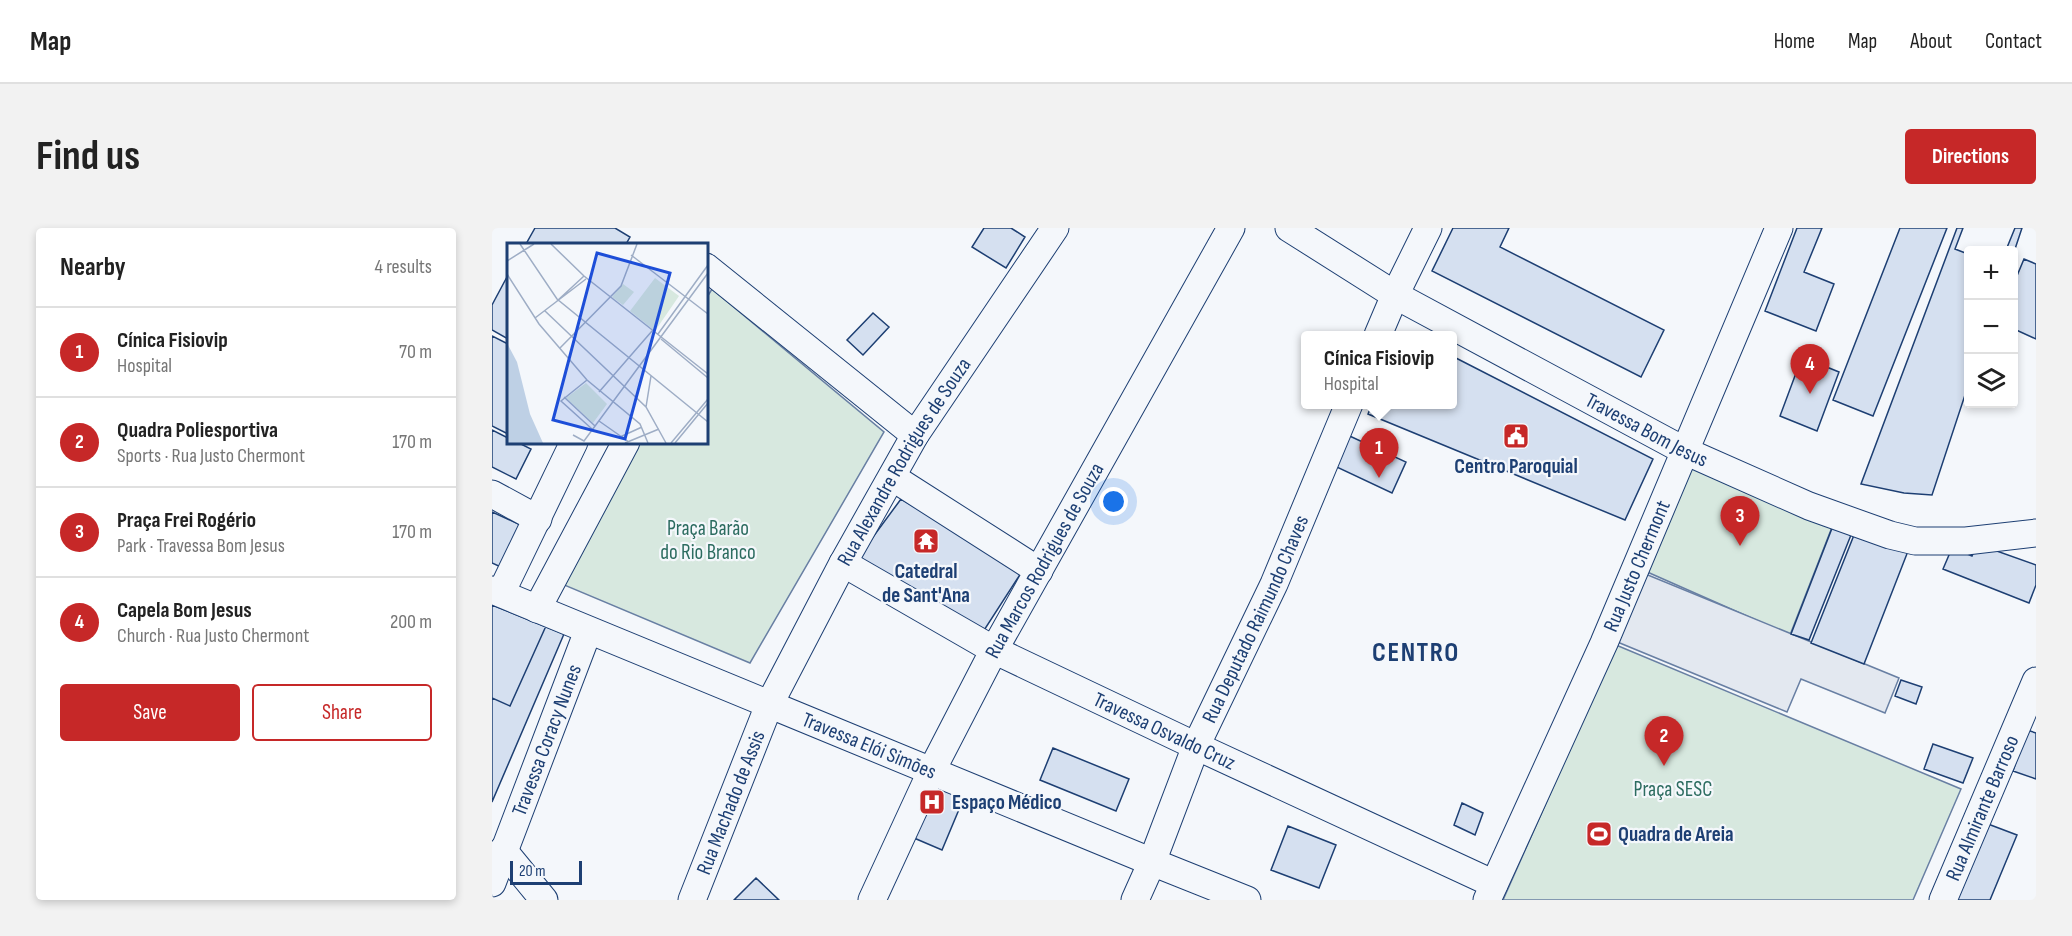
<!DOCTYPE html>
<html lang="en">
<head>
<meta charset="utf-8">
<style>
	body { margin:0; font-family:"Sofia Sans Condensed",sans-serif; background:#f2f2f2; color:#222 }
	.controls { position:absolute; right:18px; top:18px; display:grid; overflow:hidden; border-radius:6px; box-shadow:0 3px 9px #0003 }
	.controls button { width:54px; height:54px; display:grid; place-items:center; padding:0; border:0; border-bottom:2px solid #e0e0e0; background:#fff; color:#222; font:30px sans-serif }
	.scale { position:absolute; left:18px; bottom:15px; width:72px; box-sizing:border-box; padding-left:6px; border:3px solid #1d3f73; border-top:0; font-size:16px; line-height:21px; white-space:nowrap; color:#1d3f73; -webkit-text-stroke:4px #f4f7fb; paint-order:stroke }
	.you { position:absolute; left:622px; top:274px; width:21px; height:21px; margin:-15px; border:4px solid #fff; border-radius:50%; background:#1a73e8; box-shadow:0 0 0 9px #1a73e833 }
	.badge { display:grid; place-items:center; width:39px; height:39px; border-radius:50%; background:#c62828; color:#fff; font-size:20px; font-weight:700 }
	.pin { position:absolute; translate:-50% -50px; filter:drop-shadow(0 2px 3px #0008) }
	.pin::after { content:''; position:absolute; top:32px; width:21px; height:18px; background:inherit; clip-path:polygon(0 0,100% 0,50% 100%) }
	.popup { position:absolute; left:809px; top:103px; width:156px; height:78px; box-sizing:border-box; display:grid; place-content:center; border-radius:6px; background:#fff; filter:drop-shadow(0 2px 4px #0005); font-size:20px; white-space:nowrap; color:#767676 }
	.popup b { font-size:22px; color:#222 }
	.popup::after { content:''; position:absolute; left:50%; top:100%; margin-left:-12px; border:12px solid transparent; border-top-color:#fff }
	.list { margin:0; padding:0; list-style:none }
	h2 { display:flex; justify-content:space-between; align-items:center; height:78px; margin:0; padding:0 24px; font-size:26px }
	h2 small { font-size:20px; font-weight:400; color:#767676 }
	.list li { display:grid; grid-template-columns:39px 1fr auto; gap:18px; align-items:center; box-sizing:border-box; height:90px; padding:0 24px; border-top:2px solid #e0e0e0 }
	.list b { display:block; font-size:22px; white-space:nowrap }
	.list p { margin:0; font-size:20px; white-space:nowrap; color:#767676 }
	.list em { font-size:20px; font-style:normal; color:#767676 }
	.actions { display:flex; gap:12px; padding:18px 24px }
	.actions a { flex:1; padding:14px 0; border:2px solid #c62828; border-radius:6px; text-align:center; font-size:21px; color:#c62828 }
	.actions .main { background:#c62828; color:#fff }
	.icon { flex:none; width:33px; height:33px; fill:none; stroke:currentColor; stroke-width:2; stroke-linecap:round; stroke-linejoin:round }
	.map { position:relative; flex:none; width:1544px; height:672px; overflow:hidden; border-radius:6px }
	header { display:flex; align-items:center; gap:36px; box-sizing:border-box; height:84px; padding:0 30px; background:#fff; border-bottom:2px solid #e0e0e0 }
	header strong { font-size:28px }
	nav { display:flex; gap:33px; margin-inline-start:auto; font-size:21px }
	.intro { display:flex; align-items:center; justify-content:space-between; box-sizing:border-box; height:144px; padding:0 36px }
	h1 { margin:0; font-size:42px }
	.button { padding:15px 27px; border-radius:6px; background:#c62828; color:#fff; font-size:21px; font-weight:700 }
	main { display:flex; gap:36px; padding:0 36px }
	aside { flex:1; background:#fff; border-radius:6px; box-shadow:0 3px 9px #0003 }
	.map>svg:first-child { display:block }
	.green { fill:#d7e8df; stroke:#687fa3; stroke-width:1.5 }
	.parking { fill:#e3e8f0; stroke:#687fa3; stroke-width:1.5 }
	.building { fill:#d5e0f0; stroke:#1d3f73; stroke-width:1.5 }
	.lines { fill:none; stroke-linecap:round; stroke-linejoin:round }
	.minor-casing { stroke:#1d3f73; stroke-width:29 }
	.minor { stroke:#f4f7fb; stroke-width:27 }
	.labels { text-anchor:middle; stroke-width:4.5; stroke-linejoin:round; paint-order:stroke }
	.street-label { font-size:21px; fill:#1d3f73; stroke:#f4f7fb }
	.poi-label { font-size:21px; font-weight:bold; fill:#1d3f73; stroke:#f4f7fb }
	.park-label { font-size:21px; fill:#2c6c60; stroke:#f4f7fb }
	.district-label { font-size:27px; font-weight:bold; letter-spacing:1.5px; fill:#1d3f73; stroke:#f4f7fb }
	.inset-road { fill:none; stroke:#9eadc5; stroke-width:1.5 }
	.view { fill:#1d4ed8; fill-opacity:0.15; stroke:#1d4ed8; stroke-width:3 }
	.inset-edge { fill:none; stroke:#1d3f73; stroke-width:3 }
</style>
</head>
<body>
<header>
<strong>Map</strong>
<nav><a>Home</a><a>Map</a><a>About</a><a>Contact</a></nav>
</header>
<div class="intro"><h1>Find us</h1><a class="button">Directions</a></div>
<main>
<aside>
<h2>Nearby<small>4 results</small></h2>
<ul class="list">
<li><span class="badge">1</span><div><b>Cínica Fisiovip</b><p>Hospital</p></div><em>70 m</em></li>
<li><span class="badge">2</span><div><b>Quadra Poliesportiva</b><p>Sports · Rua Justo Chermont</p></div><em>170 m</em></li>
<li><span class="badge">3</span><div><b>Praça Frei Rogério</b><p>Park · Travessa Bom Jesus</p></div><em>170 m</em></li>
<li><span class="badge">4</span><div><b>Capela Bom Jesus</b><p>Church · Rua Justo Chermont</p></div><em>200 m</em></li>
</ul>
<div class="actions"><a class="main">Save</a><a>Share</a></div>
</aside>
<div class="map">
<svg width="1544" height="672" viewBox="0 0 1544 672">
	<rect width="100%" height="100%" fill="#f4f7fb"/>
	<path class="green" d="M220,61L392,204L258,435L65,354L139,215L214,214V71Z
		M1203,230L1342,294L1298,407L1153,343Z
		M1124,417L1469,561L1421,672H1011Z"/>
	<path class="parking" d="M1151,345L1407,450L1393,485L1309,451L1295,484L1123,413Z"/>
	<path class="building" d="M43,0H123L138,9L134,16H34Z
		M492,0H519L533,9L514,40L480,19Z
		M961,0H1017L1008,19L1172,102L1149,149L940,43Z
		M1305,0H1330L1312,44L1342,56L1324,103L1273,83Z
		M1408,0H1455L1381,188L1341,172Z
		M1465,0H1471L1463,21L1476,26V158L1440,267L1412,265L1369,256Z
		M1523,0H1530L1522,24V22H1514Z
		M1532,31L1544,36V111L1522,101V55Z
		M16,47V111L0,102V77Z
		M381,85L397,99L371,127L355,112Z
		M0,108L16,116V206L0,198Z
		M960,128L1161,231L1133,292L876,186L880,176H960Z
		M1310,129L1347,144L1325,203L1288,188Z
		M0,202L16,210V214H25L39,221L24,251L0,239Z
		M849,204L914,234L900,265L834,234Z
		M409,271L531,342L489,407L364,332Z
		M0,284L31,298L11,340L0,335Z
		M1344,290L1363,297L1317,412L1299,406Z
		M1366,297L1418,318L1372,436L1319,415Z
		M1485,316L1544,337V357L1537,375L1451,341L1460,320L1480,328Z
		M0,376L54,398L18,478L0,470Z
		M0,377L72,406L0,574Z
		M1409,452L1430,459L1424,476L1403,468Z
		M1535,502L1544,505V551L1521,543Z
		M1441,516L1481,530L1471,555L1432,541Z
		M561,520L637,551L624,583L548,552Z
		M439,550L476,560L450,622L415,607Z
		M970,575L991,585L983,607L962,597Z
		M1496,596L1525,607L1498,672H1464Z
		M796,598L844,617L827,660L779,642Z
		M264,650L287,672H242Z"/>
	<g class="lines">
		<defs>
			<g id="minor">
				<path id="s1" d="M797,0L903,67L1193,223L1317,278L1398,307L1423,313H1474L1544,305"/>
				<path d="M214,39L423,207"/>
				<path d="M886,107L903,67L936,0"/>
				<path d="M400,249L547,343"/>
				<path d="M0,266L46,291"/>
				<path id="s2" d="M351,335L502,422L704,518L1002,656"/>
				<path id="s3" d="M0,362L660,634L755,672"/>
				<path d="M9,365L82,214"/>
				<path d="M45,381L134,214"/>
				<path d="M11,622L52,672"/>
				<path id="s4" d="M0,655L96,403"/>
				<path id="s5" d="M200,672L277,477L351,335L423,207L563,0"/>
				<path id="s6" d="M380,672L440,542L502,422L739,0"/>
				<path id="s7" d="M643,672L660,634L704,518L782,356L857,176"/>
				<path id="s8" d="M995,672L1112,415L1287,0"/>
				<path id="s9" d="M1451,672L1544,453"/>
			</g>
		</defs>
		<use href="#minor" class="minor-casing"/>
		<use href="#minor" class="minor"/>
	</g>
	<defs>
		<symbol id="civic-square" viewBox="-11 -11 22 22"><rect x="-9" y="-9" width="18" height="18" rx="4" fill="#c62828" stroke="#f4f7fb"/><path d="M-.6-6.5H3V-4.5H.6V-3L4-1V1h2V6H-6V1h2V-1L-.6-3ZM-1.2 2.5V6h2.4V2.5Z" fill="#fff"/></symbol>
		<symbol id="temple-square" viewBox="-11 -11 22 22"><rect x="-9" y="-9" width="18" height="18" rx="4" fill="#c62828" stroke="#f4f7fb"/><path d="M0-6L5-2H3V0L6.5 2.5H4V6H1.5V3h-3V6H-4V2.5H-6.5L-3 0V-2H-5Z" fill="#fff"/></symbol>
		<symbol id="hospital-square" viewBox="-11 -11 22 22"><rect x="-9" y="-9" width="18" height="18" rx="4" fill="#c62828" stroke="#f4f7fb"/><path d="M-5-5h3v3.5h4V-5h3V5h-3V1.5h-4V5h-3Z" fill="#fff"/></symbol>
		<symbol id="stadium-square" viewBox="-11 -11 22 22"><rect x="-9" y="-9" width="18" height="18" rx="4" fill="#c62828" stroke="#f4f7fb"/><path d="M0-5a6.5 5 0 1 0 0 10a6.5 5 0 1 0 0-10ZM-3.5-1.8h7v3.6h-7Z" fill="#fff"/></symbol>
	</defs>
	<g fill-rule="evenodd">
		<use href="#civic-square" x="1009" y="193" width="30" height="30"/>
		<use href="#temple-square" x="419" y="298" width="30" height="30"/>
		<use href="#hospital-square" x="425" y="559" width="30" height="30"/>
		<use href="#stadium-square" x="1092" y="591" width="30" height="30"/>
	</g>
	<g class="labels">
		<g class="street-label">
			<text dy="7" stroke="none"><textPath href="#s1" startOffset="411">Travessa Bom Jesus</textPath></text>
			<text dy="7" stroke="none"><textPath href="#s5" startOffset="488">Rua Alexandre Rodrigues de Souza</textPath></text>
			<text dy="7" stroke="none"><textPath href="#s6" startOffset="381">Rua Marcos Rodrigues de Souza</textPath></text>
			<text dy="7" stroke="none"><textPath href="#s8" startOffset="366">Rua Justo Chermont</textPath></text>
			<text dy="7" stroke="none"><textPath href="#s7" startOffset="306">Rua Deputado Raimundo Chaves</textPath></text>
			<text dy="7" stroke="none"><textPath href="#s2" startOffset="363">Travessa Osvaldo Cruz</textPath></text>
			<text dy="7" stroke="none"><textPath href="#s4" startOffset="153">Travessa Coracy Nunes</textPath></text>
			<text dy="7" stroke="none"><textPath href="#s3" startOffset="408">Travessa Elói Simões</textPath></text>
			<text dy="7" stroke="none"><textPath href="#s5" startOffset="105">Rua Machado de Assis</textPath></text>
			<text dy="7" stroke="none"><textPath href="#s9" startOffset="100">Rua Almirante Barroso</textPath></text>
		</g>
		<g class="poi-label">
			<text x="1024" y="245">Centro Paroquial</text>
			<text x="434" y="350">Catedral<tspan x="434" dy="24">de Sant'Ana</tspan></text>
			<text x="460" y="581" text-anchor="start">Espaço Médico</text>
			<text x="1126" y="613" text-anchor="start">Quadra de Areia</text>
		</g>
		<g class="park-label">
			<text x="216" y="307">Praça Barão<tspan x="216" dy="24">do Rio Branco</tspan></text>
			<text x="1181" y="568">Praça SESC</text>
		</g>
		<g class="district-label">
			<text x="924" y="433">CENTRO</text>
		</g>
	</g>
	<g transform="translate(15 15)">
		<rect width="201" height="201" fill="#f4f7fb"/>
		<path d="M148,35L172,53L148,88L123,68ZM116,41L127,49L116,62L105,54ZM79,140L100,161L86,180L59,155Z" fill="#d7e8df"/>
		<path d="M0,100L10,119L23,171L36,200H0Z" fill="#bed0e5"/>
		<path class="inset-road" d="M13,1L50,56L201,179M44,1L77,33L201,131M124,12L201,71M0,18L27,1M0,31L32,81L80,137L133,181L141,200M50,58L77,33M38,68L139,164L159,200M28,75L79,36M151,91L201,22M154,96L201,135M53,105L114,43L130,1M80,137L54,158L85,186M92,149L145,88M57,154L88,183M139,164L144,133M92,178L122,199M66,192L77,198L201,30M113,194L135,184M118,200L152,186M164,200L201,156M168,200L201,160"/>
		<path class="view" d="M90,10L163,30L118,196L46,177Z"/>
		<rect width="201" height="201" class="inset-edge"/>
	</g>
</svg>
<div class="controls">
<button>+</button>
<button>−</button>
<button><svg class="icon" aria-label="layers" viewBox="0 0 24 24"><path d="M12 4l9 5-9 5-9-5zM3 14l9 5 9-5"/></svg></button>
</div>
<div class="scale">20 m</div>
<div class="you"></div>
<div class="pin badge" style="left:887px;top:250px">1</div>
<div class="popup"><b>Cínica Fisiovip</b>Hospital</div>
<div class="pin badge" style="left:1172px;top:538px">2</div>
<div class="pin badge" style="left:1248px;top:318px">3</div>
<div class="pin badge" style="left:1318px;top:166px">4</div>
</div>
</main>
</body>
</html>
